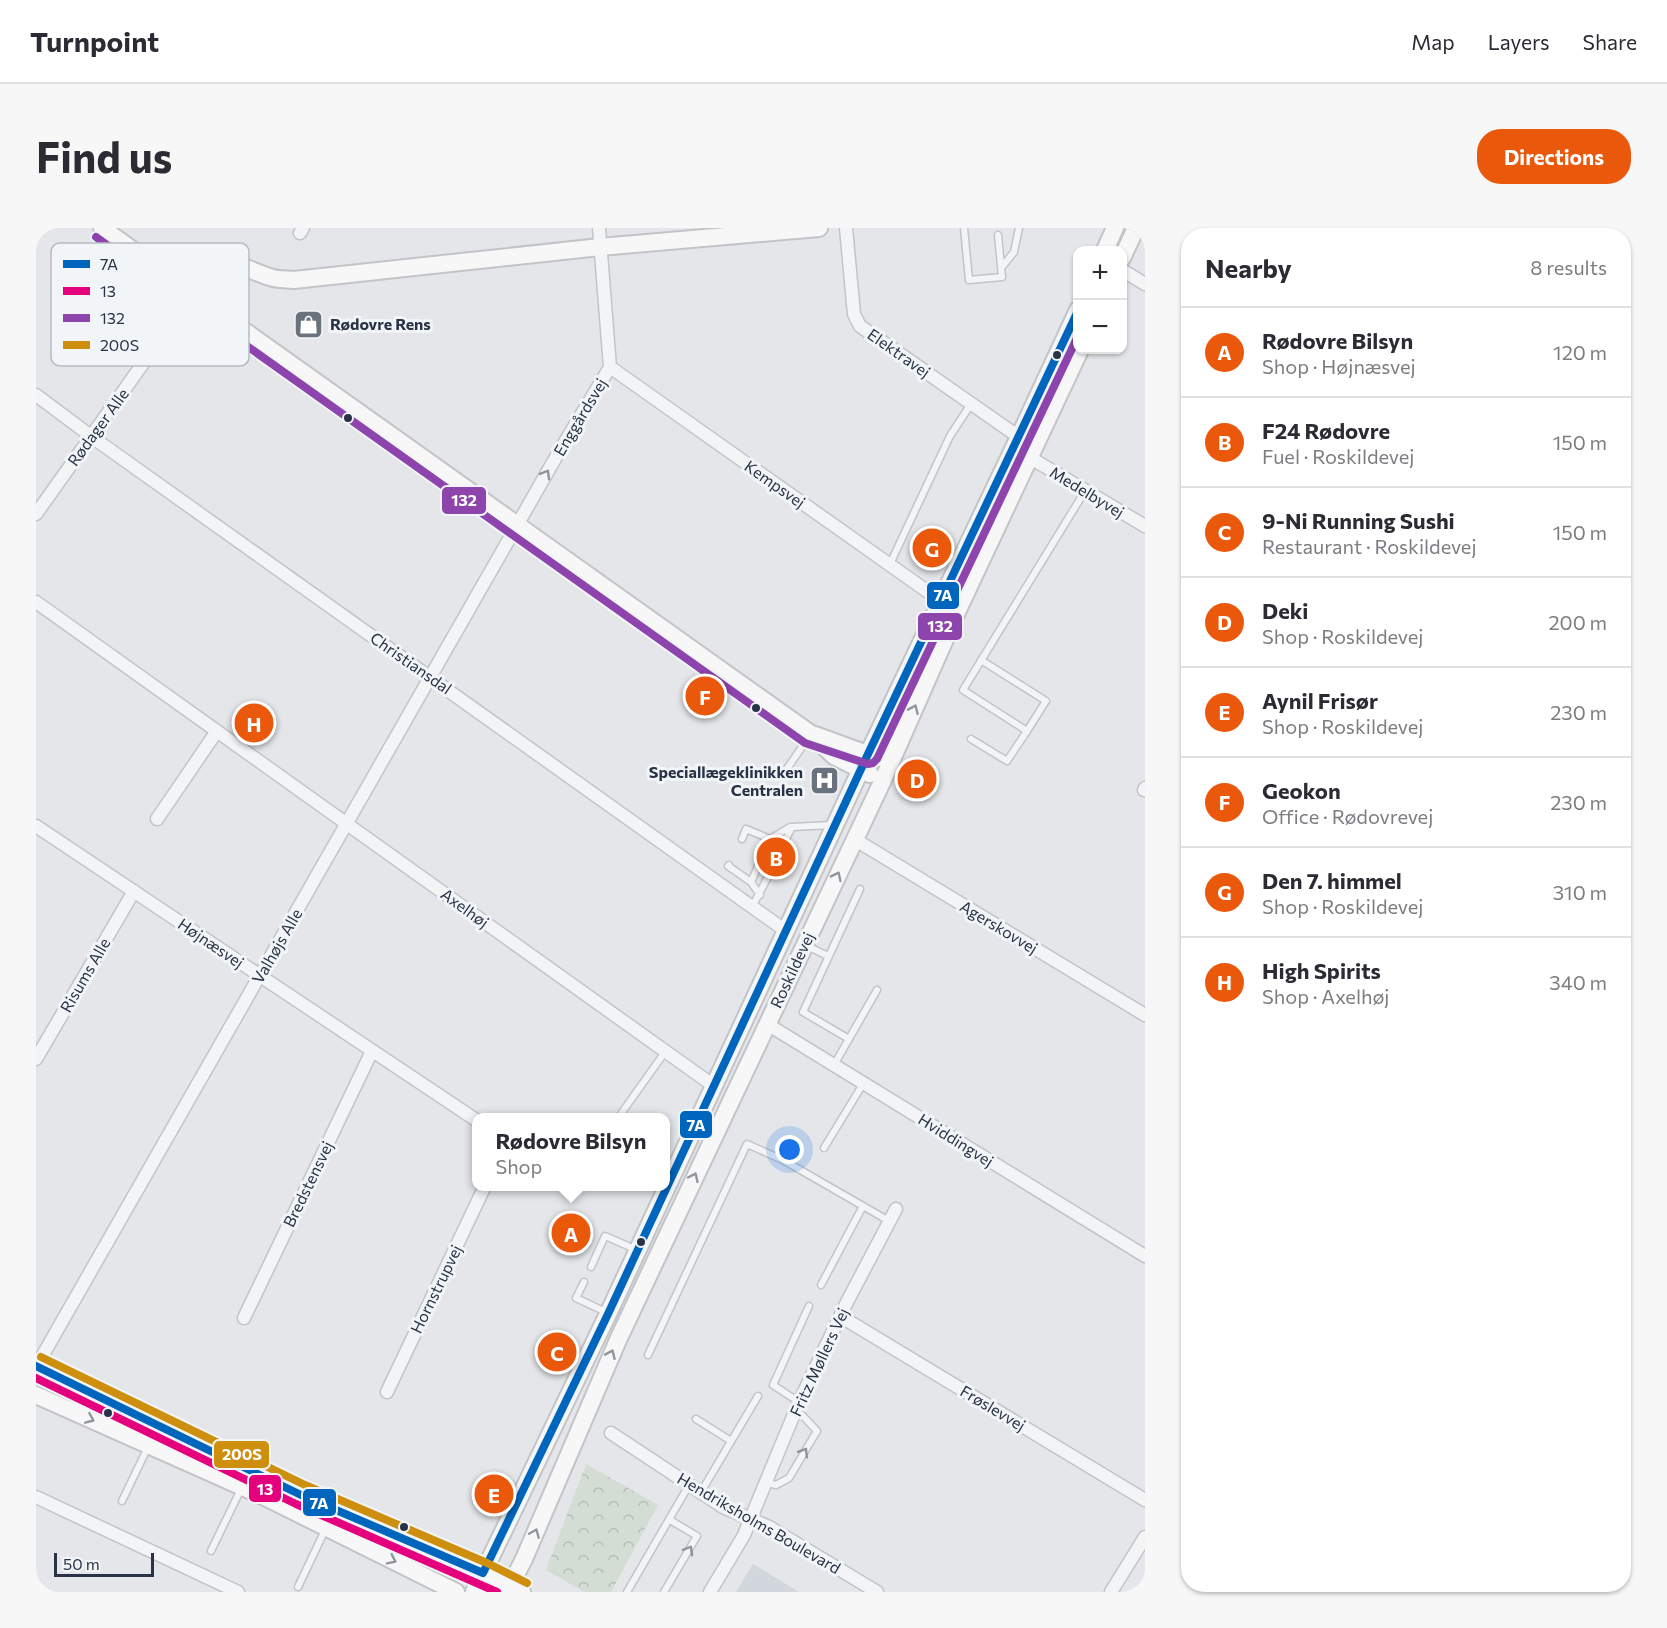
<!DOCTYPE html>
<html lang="en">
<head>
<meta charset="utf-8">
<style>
	body { margin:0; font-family:Commissioner,sans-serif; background:#f7f7f7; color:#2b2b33 }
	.controls { position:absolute; right:18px; top:18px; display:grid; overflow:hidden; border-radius:12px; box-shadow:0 2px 4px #0004 }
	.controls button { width:54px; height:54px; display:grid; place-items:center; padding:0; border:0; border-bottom:2px solid #e1e1e2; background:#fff; color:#2b2b33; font:30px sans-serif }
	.scale { position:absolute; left:18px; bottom:15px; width:100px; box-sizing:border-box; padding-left:6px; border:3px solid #293345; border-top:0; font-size:16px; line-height:21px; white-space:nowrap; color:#293345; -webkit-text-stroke:4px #f2f5f8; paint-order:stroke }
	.you { position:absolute; left:754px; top:922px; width:21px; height:21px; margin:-15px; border:4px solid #fff; border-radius:50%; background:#1a73e8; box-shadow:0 0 0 9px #1a73e833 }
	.badge { display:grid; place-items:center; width:39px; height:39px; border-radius:50%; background:#ea580c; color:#fff; font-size:20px; font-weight:700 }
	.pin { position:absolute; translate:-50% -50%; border:3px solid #fff; box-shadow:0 2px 6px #0006 }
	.popup { position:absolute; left:436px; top:885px; width:198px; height:78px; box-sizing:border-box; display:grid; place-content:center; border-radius:12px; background:#fff; filter:drop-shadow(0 2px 4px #0005); font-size:20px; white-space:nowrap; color:#7c7c81 }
	.popup b { font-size:22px; color:#2b2b33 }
	.popup::after { content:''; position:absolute; left:50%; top:100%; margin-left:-12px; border:12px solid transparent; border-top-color:#fff }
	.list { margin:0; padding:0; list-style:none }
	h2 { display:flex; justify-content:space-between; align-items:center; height:78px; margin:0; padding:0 24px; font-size:26px }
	h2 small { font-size:20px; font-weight:400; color:#7c7c81 }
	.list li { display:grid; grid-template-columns:39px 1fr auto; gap:18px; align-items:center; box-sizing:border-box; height:90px; padding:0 24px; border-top:2px solid #e1e1e2 }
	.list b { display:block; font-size:22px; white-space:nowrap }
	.list p { margin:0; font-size:20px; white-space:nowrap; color:#7c7c81 }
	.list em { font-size:20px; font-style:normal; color:#7c7c81 }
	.map { position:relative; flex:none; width:1109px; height:1364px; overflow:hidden; border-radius:24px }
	header { display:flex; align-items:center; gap:36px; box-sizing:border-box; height:84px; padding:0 30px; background:#fff; border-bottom:2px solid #e1e1e2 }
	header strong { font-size:28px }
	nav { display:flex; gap:33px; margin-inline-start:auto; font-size:21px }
	.intro { display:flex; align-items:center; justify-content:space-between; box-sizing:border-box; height:144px; padding:0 36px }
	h1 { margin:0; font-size:42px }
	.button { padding:15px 27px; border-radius:24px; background:#ea580c; color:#fff; font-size:21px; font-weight:700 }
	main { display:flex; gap:36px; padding:0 36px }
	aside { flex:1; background:#fff; border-radius:24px; box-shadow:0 2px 4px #0004 }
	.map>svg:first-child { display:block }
	.built { fill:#d2d6dd }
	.park { fill:url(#park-crowns) }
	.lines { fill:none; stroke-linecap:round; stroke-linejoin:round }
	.lane-casing { stroke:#c2c4c7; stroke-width:9 }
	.street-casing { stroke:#c2c4c7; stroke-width:15 }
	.secondary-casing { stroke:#c2c4c7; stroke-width:20 }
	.lane { stroke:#f3f4f6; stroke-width:6 }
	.street { stroke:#f3f4f6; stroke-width:12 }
	.secondary { stroke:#f7f7f7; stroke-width:16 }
	.bus-1-casing { stroke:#f2f5f8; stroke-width:12 }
	.bus-2-casing { stroke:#f2f5f8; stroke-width:12 }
	.bus-3-casing { stroke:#f2f5f8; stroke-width:12 }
	.bus-4-casing { stroke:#f2f5f8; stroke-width:12 }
	.bus-1 { stroke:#0065bd; stroke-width:8 }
	.bus-2 { stroke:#e5007d; stroke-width:8 }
	.bus-3 { stroke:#8e44ad; stroke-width:8 }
	.bus-4 { stroke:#ce8f0e; stroke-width:8 }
	.oneway { stroke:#8e949e }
	.oneway2 { stroke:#90959e }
	.bus-dot { fill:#293345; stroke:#f2f5f8; stroke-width:2 }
	.labels { text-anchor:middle; stroke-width:6; stroke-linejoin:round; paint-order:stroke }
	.poi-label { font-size:16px; font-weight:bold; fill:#293345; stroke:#f2f5f8; text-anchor:start }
	.street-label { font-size:16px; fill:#293345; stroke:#f2f5f8 }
	.key { fill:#f2f5f8; stroke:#b6bbc2; stroke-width:1.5 }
	.key-label { font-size:16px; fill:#293345 }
	.line-badge { stroke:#f2f5f8; stroke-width:2 }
	.badge-label { font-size:16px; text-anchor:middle; font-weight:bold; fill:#fff }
</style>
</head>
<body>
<header>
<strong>Turnpoint</strong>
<nav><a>Map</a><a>Layers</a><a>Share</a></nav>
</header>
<div class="intro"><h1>Find us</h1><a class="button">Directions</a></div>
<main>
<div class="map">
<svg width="1109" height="1364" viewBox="0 0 1109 1364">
	<defs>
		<pattern id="park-crowns" width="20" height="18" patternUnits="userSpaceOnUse" patternTransform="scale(1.5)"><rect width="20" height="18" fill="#d4ddd4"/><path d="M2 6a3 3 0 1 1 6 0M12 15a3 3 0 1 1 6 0" fill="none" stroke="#b6beb7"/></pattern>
	</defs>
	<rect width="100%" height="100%" fill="#e4e6e9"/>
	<path class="built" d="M717,1336L763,1364H700Z"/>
	<path class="park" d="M550,1236L622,1277L575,1364H548L510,1342Z"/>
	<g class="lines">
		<defs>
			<path id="lane" d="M928,0L933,52L966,49L962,7
				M965,40L978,24L983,0
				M854,336L914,208L935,176
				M945,432L1010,473L991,503L927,462L1049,263
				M935,511L971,533L991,503
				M748,545L775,506
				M706,611L710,601L734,611L715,654L724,667
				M734,611L754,599
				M750,611L756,599L795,597
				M693,637L692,638L715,654
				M716,679L733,647
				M771,718L792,728
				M813,811L767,784L824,661
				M798,837L841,762
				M582,890L629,824
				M788,920L827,856
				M555,1039L569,1008L601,1022
				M548,1054L540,1070L572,1085
				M785,1057L827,978
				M612,1127L711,916L747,932L853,993
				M763,1174L737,1157L773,1078
				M660,1191L695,1213
				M731,1255L740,1257L753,1250L781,1203L766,1187L759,1184
				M665,1264L722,1168
				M86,1273L112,1219
				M175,1323L205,1261
				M262,1359L290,1300
				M591,1364L653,1257
				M628,1364L661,1308L634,1292"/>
			<path id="street" d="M810,0L818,86L824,98L983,209
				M264,5L267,0
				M1086,42L1109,56
				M574,139L905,373
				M0,167L63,214L750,703
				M993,229L1109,298
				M0,286L145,82
				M0,374L678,858
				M1108,562L1109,560
				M121,591L181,503
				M0,598L440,892
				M818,611L1109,787
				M731,796L1109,1028
				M0,831L98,663
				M804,1088L1109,1272
				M208,1090L336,823
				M0,1139L520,229L574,139L563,0
				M351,1164L449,958
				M575,1205L687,1279L733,1299L841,1364
				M0,1269L202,1364
				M674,1364L708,1307L763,1174L811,1074L860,981
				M1075,1364L1109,1309"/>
			<path id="secondary" d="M66,0L141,54
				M1069,22L1079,0
				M1086,30L1100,0
				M137 66a19 19 0 1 1 38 0a19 19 0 1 1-38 0Z
				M167,50C191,24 207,41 234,49C241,52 251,51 258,52L564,19L783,0
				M172,77L775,506L798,528L834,546
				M779,507L842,530
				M0,1138L265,1267L447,1345L486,1364
				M0,1167L229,1269L420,1364
				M438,1364L572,1086L832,526L983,209L1042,82
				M471,1364L488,1331L582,1112L847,552L921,384L1044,122"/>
		</defs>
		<use href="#lane" class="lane-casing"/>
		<use href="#street" class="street-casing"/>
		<use href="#secondary" class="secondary-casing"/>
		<use href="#lane" class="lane"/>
		<use href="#street" class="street"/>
		<use href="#secondary" class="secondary"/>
		<defs>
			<path id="bus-1" d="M0,1138L265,1267L447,1345L572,1086L832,526L1042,83"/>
			<path id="bus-2" d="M0,1150L260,1276L461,1364"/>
			<path id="bus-3" d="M60,9L135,63
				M166,86L769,515L832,536L837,535L841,531L1042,108"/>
			<path id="bus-4" d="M5,1129L269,1257L451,1335L491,1355"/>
		</defs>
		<use href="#bus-1" class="bus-1-casing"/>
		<use href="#bus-2" class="bus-2-casing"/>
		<use href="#bus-3" class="bus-3-casing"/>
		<use href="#bus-4" class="bus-4-casing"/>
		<use href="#bus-1" class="bus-1"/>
		<use href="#bus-2" class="bus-2"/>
		<use href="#bus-3" class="bus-3"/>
		<use href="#bus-4" class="bus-4"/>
	</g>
	<defs><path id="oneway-chevron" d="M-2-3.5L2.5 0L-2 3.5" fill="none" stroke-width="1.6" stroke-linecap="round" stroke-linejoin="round" transform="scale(1.5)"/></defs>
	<g class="oneway">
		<use href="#oneway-chevron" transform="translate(510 246) rotate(-60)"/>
		<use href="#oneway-chevron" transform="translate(768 1224) rotate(-59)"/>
		<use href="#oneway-chevron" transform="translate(653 1322) rotate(-60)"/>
	</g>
	<g class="oneway2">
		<use href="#oneway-chevron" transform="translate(878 481) rotate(-66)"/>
		<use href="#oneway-chevron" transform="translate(801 648) rotate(-64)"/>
		<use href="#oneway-chevron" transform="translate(658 949) rotate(-65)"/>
		<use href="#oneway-chevron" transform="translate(575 1126) rotate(-66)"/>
		<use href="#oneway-chevron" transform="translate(54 1191) rotate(23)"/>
		<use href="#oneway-chevron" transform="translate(499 1305) rotate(-67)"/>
		<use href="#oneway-chevron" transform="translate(356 1332) rotate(26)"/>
	</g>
	<defs>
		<symbol id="shop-square" viewBox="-11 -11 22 22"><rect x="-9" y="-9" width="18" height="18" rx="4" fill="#6a727e" stroke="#f2f5f8"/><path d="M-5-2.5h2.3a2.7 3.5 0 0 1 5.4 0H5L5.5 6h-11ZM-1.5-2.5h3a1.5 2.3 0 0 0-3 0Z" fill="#fff"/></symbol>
		<symbol id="hospital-square" viewBox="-11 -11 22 22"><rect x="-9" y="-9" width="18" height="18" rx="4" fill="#6a727e" stroke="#f2f5f8"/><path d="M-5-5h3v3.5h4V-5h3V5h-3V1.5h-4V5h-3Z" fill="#fff"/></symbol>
	</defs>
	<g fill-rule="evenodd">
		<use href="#shop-square" x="256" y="80" width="33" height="33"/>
		<use href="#hospital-square" x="772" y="536" width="33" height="33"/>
	</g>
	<g class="bus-dot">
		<circle cx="1021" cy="127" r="5"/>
		<circle cx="312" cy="190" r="5"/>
		<circle cx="720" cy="480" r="5"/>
		<circle cx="605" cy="1014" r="5"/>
		<circle cx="72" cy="1185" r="5"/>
		<circle cx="368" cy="1299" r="5"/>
	</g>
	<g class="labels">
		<g class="poi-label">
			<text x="294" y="102">Rødovre Rens</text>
			<text x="767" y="550" text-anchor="end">Speciallægeklinikken<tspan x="767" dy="18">Centralen</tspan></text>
		</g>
		<g class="street-label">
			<text transform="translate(863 125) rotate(35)" y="6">Elektravej</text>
			<text transform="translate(544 189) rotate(-59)" y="6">Enggårdsvej</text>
			<text transform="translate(62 199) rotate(-54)" y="6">Rødager Alle</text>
			<text transform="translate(739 256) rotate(35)" y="6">Kempsvej</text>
			<text transform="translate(1051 264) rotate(31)" y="6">Medelbyvej</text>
			<text transform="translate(375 435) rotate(35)" y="6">Christiansdal</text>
			<text transform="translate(429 680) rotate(36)" y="6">Axelhøj</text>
			<text transform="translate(963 699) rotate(31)" y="6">Agerskovvej</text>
			<text transform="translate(175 715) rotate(34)" y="6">Højnæsvej</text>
			<text transform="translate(241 718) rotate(-60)" y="6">Valhøjs Alle</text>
			<text transform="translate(756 742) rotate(-65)" y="6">Roskildevej</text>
			<text transform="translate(49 747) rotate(-60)" y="6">Risums Alle</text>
			<text transform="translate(920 912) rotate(32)" y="6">Hviddingvej</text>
			<text transform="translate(272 956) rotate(-64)" y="6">Bredstensvej</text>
			<text transform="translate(400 1061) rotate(-64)" y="6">Hornstrupvej</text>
			<text transform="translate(783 1134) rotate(-65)" y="6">Fritz Møllers Vej</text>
			<text transform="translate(957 1180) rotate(31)" y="6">Frøslevvej</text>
			<text transform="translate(723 1295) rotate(30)" y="6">Hendriksholms Boulevard</text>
		</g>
	</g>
	<rect x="15" y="15" width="198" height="123" rx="9" class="key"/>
	<rect x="27" y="32" width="27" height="8" fill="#0065bd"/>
	<rect x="27" y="59" width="27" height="8" fill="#e5007d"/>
	<rect x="27" y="86" width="27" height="8" fill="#8e44ad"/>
	<rect x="27" y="113" width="27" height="8" fill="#ce8f0e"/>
	<g class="key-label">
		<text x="64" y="42">7A</text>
		<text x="64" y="69">13</text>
		<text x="64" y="96">132</text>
		<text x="64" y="123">200S</text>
	</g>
	<g class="line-badge">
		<rect x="405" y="258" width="46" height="29" rx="6" fill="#8e44ad"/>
		<rect x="890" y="353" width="34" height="29" rx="6" fill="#0065bd"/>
		<rect x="881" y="384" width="46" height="29" rx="6" fill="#8e44ad"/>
		<rect x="643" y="882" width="34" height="29" rx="6" fill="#0065bd"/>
		<rect x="177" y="1212" width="57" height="29" rx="6" fill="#ce8f0e"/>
		<rect x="212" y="1246" width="34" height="29" rx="6" fill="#e5007d"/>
		<rect x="266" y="1260" width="35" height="29" rx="6" fill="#0065bd"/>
	</g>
	<g class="badge-label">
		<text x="428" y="278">132</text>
		<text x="907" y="373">7A</text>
		<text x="904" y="404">132</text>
		<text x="660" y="903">7A</text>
		<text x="206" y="1232">200S</text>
		<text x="229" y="1267">13</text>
		<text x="283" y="1281">7A</text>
	</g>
</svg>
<div class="controls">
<button>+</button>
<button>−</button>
</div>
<div class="scale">50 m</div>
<div class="you"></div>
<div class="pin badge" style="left:535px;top:1005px">A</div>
<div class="popup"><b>Rødovre Bilsyn</b>Shop</div>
<div class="pin badge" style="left:740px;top:629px">B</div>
<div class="pin badge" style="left:521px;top:1124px">C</div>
<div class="pin badge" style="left:881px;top:551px">D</div>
<div class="pin badge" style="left:458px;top:1266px">E</div>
<div class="pin badge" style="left:669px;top:468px">F</div>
<div class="pin badge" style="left:896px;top:320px">G</div>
<div class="pin badge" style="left:218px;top:495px">H</div>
</div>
<aside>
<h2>Nearby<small>8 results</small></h2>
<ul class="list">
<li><span class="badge">A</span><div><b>Rødovre Bilsyn</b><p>Shop · Højnæsvej</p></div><em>120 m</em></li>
<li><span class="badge">B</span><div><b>F24 Rødovre</b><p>Fuel · Roskildevej</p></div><em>150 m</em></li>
<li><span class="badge">C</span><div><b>9-Ni Running Sushi</b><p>Restaurant · Roskildevej</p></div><em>150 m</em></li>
<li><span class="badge">D</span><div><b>Deki</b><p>Shop · Roskildevej</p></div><em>200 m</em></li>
<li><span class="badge">E</span><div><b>Aynil Frisør</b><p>Shop · Roskildevej</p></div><em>230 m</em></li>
<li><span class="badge">F</span><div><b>Geokon</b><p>Office · Rødovrevej</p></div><em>230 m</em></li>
<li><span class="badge">G</span><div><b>Den 7. himmel</b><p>Shop · Roskildevej</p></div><em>310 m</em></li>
<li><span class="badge">H</span><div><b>High Spirits</b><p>Shop · Axelhøj</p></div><em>340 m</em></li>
</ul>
</aside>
</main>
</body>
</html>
